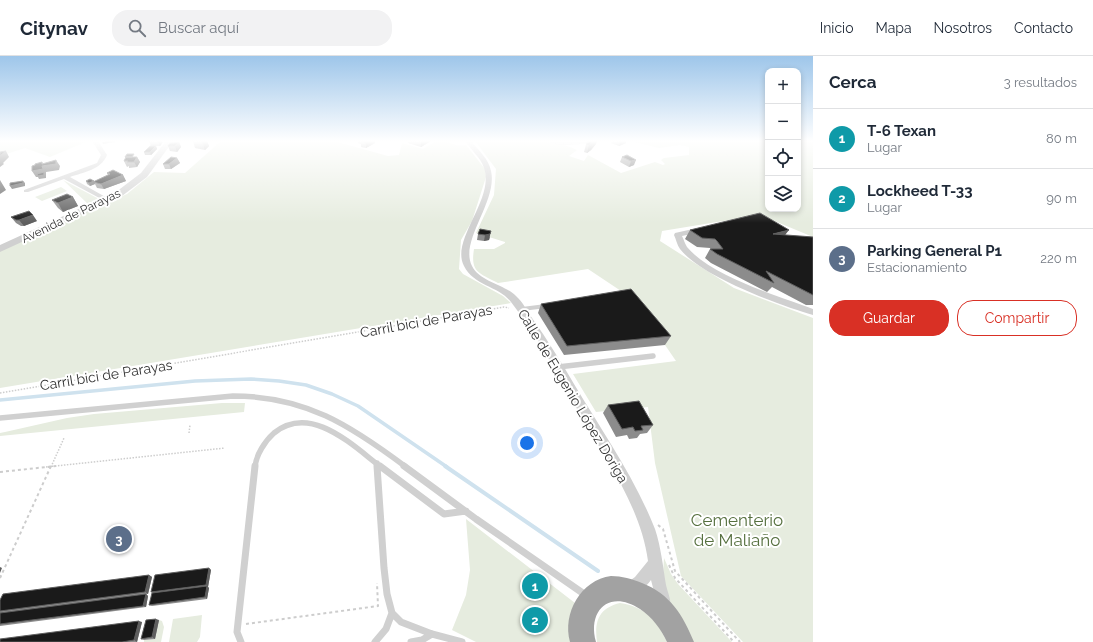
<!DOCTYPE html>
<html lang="es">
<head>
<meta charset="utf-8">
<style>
	body { margin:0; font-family:Raleway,sans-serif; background:#f2f2f3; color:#1f2937 }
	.controls { position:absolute; right:12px; top:12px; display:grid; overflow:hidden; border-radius:8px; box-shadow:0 2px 6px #0003 }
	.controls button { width:36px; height:36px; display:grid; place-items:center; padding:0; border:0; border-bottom:1px solid #e0e1e3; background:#fff; color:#1f2937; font:20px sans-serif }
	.you { position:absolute; left:527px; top:387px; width:14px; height:14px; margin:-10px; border:3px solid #fff; border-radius:50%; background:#1a73e8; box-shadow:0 0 0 6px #1a73e833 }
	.badge { display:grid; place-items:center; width:26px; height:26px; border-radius:50%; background:#d93025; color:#fff; font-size:13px; font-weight:700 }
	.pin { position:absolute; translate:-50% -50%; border:2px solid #fff; box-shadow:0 1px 4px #0006 }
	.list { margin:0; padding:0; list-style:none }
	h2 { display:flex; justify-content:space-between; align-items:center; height:52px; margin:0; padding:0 16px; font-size:17px }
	h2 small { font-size:13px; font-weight:400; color:#747a83 }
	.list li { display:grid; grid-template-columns:26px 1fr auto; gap:12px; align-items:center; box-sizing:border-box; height:60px; padding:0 16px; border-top:1px solid #e0e1e3 }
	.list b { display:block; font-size:15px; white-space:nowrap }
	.list p { margin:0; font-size:13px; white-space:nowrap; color:#747a83 }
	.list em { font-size:13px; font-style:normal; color:#747a83 }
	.actions { display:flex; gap:8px; padding:12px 16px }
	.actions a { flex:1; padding:9px 0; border:1px solid #d93025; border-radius:16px; text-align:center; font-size:14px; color:#d93025 }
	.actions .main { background:#d93025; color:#fff }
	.icon { flex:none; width:22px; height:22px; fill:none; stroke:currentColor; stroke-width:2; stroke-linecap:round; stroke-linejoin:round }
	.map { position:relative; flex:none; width:813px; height:586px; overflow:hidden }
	header { display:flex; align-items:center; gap:24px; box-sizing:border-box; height:56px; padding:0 20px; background:#fff; border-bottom:1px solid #e0e1e3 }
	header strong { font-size:19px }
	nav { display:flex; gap:22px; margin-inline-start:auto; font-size:14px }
	.search { width:280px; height:36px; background:#f2f2f3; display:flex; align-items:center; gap:10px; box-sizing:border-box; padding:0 14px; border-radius:16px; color:#747a83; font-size:15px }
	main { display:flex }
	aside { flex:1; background:#fff }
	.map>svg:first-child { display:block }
	.green { fill:#e6ecdf }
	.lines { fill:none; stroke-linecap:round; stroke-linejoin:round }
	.stream-far1 { stroke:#cfe2ee; stroke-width:3.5 }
	.stream { stroke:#cfe2ee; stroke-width:4 }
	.path-far1 { stroke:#cdcdcd; stroke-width:1.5; stroke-dasharray:1.5 1.5; stroke-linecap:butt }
	.path { stroke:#cdcdcd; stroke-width:2; stroke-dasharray:3 3; stroke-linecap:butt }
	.service-far2 { stroke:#d0d0d0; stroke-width:4 }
	.service-far1 { stroke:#d0d0d0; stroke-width:5.5 }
	.service { stroke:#d0d0d0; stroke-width:7 }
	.minor { fill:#d0d0d0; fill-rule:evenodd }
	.tertiary { fill:#d0d0d0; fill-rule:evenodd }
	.trunk { fill:#a2a2a2; fill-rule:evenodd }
	.wall { fill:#8c8c8c }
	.shaded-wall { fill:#5f5f5f }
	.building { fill:#1a1a1a; stroke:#5f5f5f }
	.labels { text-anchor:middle; stroke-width:4; stroke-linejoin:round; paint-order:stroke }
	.far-street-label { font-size:12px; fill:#333; stroke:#fff }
	.street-label { font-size:14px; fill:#333; stroke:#fff }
	.near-park-label { font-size:17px; fill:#56703f; stroke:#fff }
</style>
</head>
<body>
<header>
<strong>Citynav</strong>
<div class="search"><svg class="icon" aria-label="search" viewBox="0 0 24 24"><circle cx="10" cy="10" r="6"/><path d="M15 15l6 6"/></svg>Buscar aquí</div>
<nav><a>Inicio</a><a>Mapa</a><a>Nosotros</a><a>Contacto</a></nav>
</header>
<main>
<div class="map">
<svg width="813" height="586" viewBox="0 0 813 586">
	<rect width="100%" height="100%" fill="#fff"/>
	<path class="green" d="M0,85H88L50,101L25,92L0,100Z
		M221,85H334L388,100L399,99L402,87L423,93C427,91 433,86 437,85C448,83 454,92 466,89L485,113L486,121L472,165L461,184L459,213L463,218L503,240L511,247L0,332V193L127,138L154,116L185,117Z
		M475,85C502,85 554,81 577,94L569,100L584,105L588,99L621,117L655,106L663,109L665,108L661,104L664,102L689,99V91L680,89L659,92L634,86L636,85H768V153H798V85H811L813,87V181L760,159L662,175L660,185L734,232L813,262V586H743L681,520L655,407L648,351L596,356L573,318L676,305L665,289L621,235L588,213L498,227C480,217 470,217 474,193H494L505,187V186L476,177L494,139L496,113Z
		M63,124L101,144L89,149Z
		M61,131L67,135L42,145L35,141Z
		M222,347H245L244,356L0,380V377L5,376L67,362L94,358Z
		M466,463L575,547L574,586H476L452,574L466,539L470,514Z
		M664,502L671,518L678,528L732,586H690L667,547L663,518Z
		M620,547C644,550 658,565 667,586H597C594,565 599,552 620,547Z
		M202,559L200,581L197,586H169L173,563Z
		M159,564L162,565L164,571L161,586H144V584L155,583Z"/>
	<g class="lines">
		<path class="stream-far1" d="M0,344L195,325L251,323L279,325L306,329L332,338L358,350L447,411"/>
		<path class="stream" d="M445,410L598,515"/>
		<path class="path-far1" d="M0,337L504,251L509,252
			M189,377L190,369
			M46,411L225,392
			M51,411L64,382"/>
		<path class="path" d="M0,416L56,410
			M658,469L663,473L675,515L740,586
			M669,509L675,522L734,586
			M0,522L51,410
			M246,568L378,550L377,527"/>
		<path class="service-far2" d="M522,253L546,250"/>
		<path class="service-far1" d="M558,311L653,300
			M0,362L233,340C305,340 350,369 406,411
			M377,407V411
			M255,411C256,399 265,385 274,377C311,347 353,390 381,411"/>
		<path class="service" d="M377,410L384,512L387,538L392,557L401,566L432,578L462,586
			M380,410L444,458L466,455
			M404,410L476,463L587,540
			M241,586L237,576L255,410
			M375,586L386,573L392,557
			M411,586L422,584L432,578"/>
		<path class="minor" d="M92,85H98L107,99C101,114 84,116 70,121L109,143V145H105L64,123L28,136H24V134L97,107L101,99Z
			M465,85H471C478,94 489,103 491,115C498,145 459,185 472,210C480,226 504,228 516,240C523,246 527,255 532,262C547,283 561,306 574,328C602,375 635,422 655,473C661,491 663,511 666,529C668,538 673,547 669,555L664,558L659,555L651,524C645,532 638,538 629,541L624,539L622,534L624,529L635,521L648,505C641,452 607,405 581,360C559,321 538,281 511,246C499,230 474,230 464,210C450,184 495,143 484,112C481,102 471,94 465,85Z
			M547,85H593L590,87C578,88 558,92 547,85Z
			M702,171L706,173L705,175L682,180C684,184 685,188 687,191C711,220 778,240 813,253V259C779,249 702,221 680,193C677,189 676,183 674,179L675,177Z"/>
		<path class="tertiary" d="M166,85H173L147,121L122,140L0,196V189L116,136L141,117Z"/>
		<path class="trunk" d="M611,520C622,520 632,523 642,527C670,538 683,559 694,586H667C661,573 652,561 640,553C610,533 587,554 596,586H570C562,557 581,524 611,520Z"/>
	</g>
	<path class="wall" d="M149,85H164H162L163,86L160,90H156L157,93L151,99H145L144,96L151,90Z
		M193,85H207L209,90L205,94L195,92Z
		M358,85H375V87L366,92L361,91V88L358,87Z
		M408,85H431L421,91L408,87Z
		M587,85H597L596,88L591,94L587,97L584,96Z
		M612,85H626V87L619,90L611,87Z
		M179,86L181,91L177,96L170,95L168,90Z
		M627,99L634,109L629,111L620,106L622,101Z
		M125,101H137L140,106L137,111L129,112V110L127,111L124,105L125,103Z
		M177,102L180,107L171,113H165L163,108Z
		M107,117L123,119L126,125L104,133L97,132L95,128L90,130L87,128L86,125L94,126L108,119Z
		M73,141L78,150L63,156L58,152L52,144Z
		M11,161L37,165L24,170H21L16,167Z
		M480,173L490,181L489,184L484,185L477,184L478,178Z
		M690,174L813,181V249H806L772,231L767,236L711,207L705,202L710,193H711L710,192L697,191L685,183Z
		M541,248L671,280L665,289L564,299L538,257Z
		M608,349L653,369L647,377L640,378L637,382L629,383L627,379L616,381L603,357Z
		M209,512L211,514L208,531L209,532L207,543L152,550L149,549L153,537L151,536Z
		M149,519L152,521L148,538H146L148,540L146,551L0,570V544Z
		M159,564L155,583L144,584L141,583Z
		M142,566L137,586H0Z"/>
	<path class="shaded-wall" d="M106,85H115V86L103,88L102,86Z
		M158,85H162L163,86L160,90Z
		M202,85H207L209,90L205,94Z
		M369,85H375V87L366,92V87Z
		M421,85H431L421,91Z
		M594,85H597L596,88L591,94L587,97L589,89Z
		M621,85H626V87L619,90Z
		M179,86L181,91L177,96L175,90Z
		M156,90L157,93L151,99L150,96Z
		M6,95L9,101L3,107L4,108L0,111V100Z
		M137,101L140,106L137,111L134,106Z
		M177,102L180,107L171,113L169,108Z
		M56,104L60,110L59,114L46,116V122L39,123L38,121H36L32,115L42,108V106L44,110Z
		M636,104L634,109L629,111L631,105Z
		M123,119L126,125L104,133L101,128Z
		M0,124L6,134L0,138Z
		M23,125L25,127V130L12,133L10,130Z
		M94,125L95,128L90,130L89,127Z
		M73,141L78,150L63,156L58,147Z
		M33,159L37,165L24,170L19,164Z
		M789,174L782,183L773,178Z
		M491,175L489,184L484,185L485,179Z
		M0,511L2,512L0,517Z
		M209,512L211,514L208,531L206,529Z
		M149,519L152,521L148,538L145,536Z
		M207,530L209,532L207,543L205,541Z
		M146,538L148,540L146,551L143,550Z
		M156,563L159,564L155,583L152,581Z
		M139,565L142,566L137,586L134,584Z"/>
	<path class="building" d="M361,85H369L366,87Z
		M587,85H594L589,89L586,88L589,86Z
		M179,86L175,90H168L170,87Z
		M150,90H156L150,96H144Z
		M6,95L0,100V96Z
		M127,98H134L132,101H125Z
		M627,99L636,104L631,105L622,101Z
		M126,101H137L134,106H127L128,105H124Z
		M171,101L177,102L169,108H163Z
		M56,104V108L42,110L43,113L32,115V110L35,109V108L42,106V108Z
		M113,114L123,119L101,128L93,126L110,118L107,117Z
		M44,116V119L38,120L37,118Z
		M90,123L94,125L89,127L86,125Z
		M23,125V127L10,130V127Z
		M67,138L73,141L58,147L52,144Z
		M29,155L33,159L19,164H16L11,161Z
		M760,157L789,174L773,178L813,181V239L766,215L774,227L717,198L710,193H723L717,185L715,183L702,182L690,174Z
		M480,173L491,175L490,178L485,179L478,178Z
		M631,233L671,280L567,290L541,248Z
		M639,345L653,369L641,370L643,374L635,375L633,371L622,373L608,349Z
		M209,512L206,529L151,536L155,519Z
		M149,519L145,536L0,555V544L3,538Z
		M207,530L205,541L149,549L152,537Z
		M146,538L143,550L0,568V557Z
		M156,563L152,581L141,583L146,564Z
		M139,565L134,584L122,586H0V583Z"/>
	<linearGradient id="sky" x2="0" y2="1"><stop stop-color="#9ec6ea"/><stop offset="0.51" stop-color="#fff"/><stop offset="1" stop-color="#fff" stop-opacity="0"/></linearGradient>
	<rect width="813" height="167" fill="url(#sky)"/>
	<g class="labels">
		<g class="far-street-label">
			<text transform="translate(71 160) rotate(-26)" y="4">Avenida de Parayas</text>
		</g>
		<g class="street-label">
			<text transform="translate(426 265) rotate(-10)" y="5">Carril bici de Parayas</text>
			<text transform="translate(106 319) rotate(-9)" y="5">Carril bici de Parayas</text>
			<text transform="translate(573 340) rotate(59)" y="5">Calle de Eugenio López Doriga</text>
		</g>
		<g class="near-park-label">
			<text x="737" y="470">Cementerio<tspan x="737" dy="20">de Maliaño</tspan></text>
		</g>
	</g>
</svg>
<div class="controls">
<button>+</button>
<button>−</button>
<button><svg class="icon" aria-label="locate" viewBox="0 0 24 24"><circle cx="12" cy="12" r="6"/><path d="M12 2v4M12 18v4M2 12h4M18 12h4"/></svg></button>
<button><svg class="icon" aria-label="layers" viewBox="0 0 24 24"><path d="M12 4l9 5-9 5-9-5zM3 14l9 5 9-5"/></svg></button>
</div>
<div class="you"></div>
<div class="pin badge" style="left:535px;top:530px;background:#0f9aa8">1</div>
<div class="pin badge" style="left:535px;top:564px;background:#0f9aa8">2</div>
<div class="pin badge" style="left:119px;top:483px;background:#5c6f8a">3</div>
</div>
<aside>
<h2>Cerca<small>3 resultados</small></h2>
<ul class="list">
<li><span class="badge" style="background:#0f9aa8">1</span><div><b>T-6 Texan</b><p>Lugar</p></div><em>80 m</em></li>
<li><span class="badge" style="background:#0f9aa8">2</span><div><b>Lockheed T-33</b><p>Lugar</p></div><em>90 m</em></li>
<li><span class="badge" style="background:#5c6f8a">3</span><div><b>Parking General P1</b><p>Estacionamiento</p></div><em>220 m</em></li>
</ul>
<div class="actions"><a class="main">Guardar</a><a>Compartir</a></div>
</aside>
</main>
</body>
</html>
